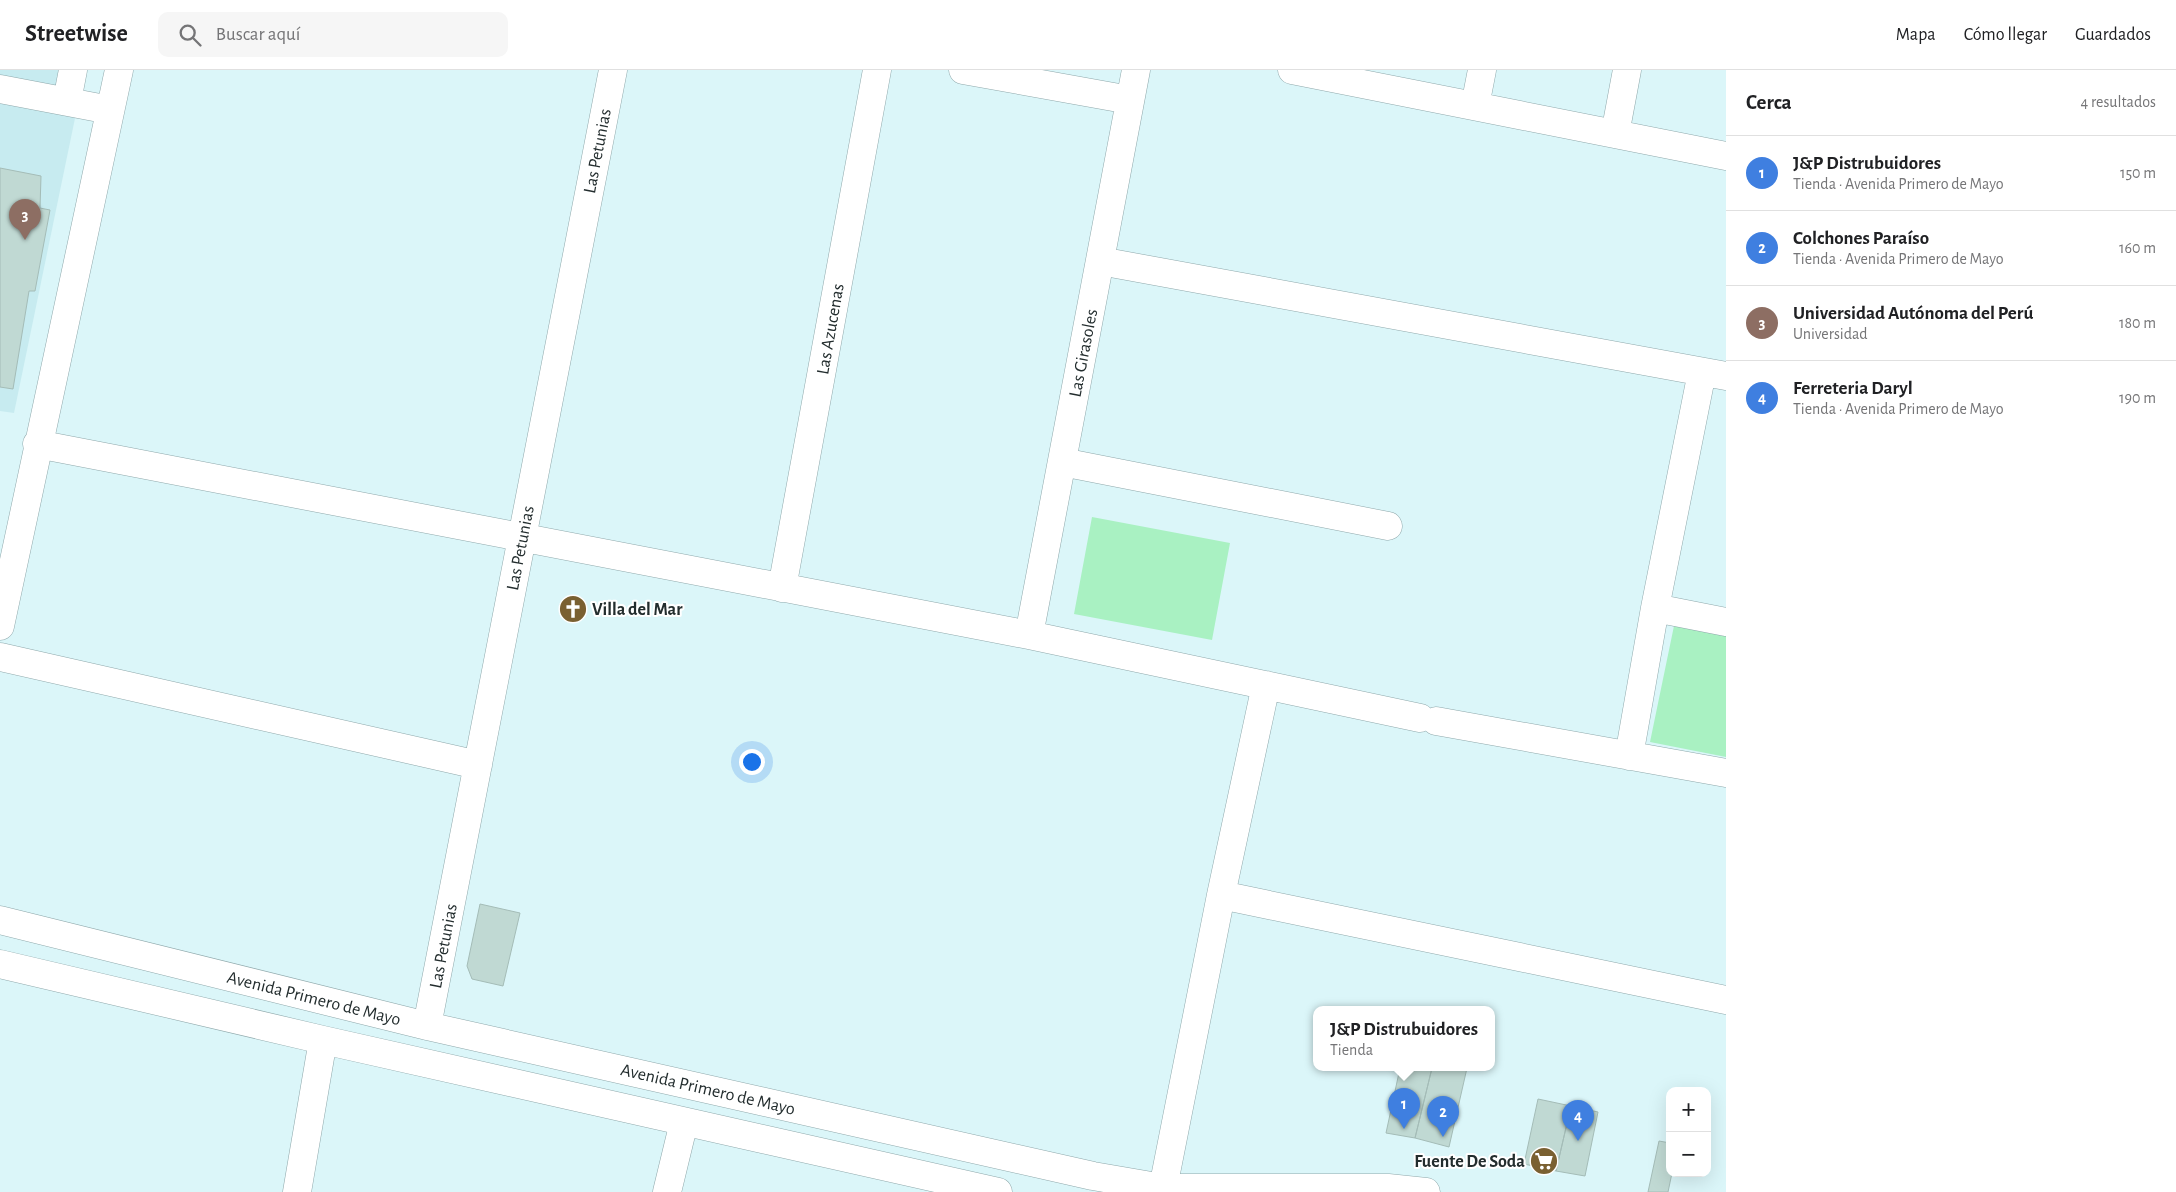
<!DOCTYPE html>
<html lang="es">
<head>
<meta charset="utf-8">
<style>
	body { margin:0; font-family:"Alegreya Sans",sans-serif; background:#f6f6f6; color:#202124 }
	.controls { position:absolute; right:15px; bottom:15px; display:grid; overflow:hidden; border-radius:10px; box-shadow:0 5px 20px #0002 }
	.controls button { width:45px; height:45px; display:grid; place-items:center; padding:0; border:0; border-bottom:1px solid #e0e0e0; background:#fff; color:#202124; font:25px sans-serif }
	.you { position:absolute; left:751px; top:691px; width:18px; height:18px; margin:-12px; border:4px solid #fff; border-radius:50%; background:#1a73e8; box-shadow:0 0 0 8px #1a73e833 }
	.badge { display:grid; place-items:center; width:32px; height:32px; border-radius:50%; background:#0f766e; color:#fff; font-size:16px; font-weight:700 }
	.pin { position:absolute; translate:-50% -41px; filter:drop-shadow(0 1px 2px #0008) }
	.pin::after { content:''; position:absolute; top:26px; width:18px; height:15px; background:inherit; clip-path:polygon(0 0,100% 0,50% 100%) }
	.popup { position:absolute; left:1313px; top:936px; width:182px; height:65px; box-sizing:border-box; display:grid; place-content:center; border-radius:10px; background:#fff; filter:drop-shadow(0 1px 4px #0005); font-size:16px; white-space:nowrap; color:#757577 }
	.popup b { font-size:19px; color:#202124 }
	.popup::after { content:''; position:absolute; left:50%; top:100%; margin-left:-10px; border:10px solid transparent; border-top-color:#fff }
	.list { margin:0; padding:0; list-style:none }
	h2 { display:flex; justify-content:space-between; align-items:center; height:65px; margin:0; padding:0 20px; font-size:21px }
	h2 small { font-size:16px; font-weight:400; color:#757577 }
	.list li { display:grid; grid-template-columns:32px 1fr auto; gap:15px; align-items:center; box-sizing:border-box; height:75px; padding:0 20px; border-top:1px solid #e0e0e0 }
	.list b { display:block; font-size:19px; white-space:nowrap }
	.list p { margin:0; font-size:16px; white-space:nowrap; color:#757577 }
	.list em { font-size:16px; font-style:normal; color:#757577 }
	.icon { flex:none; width:28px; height:28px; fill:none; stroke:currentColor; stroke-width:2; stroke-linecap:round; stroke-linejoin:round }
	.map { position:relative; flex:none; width:1726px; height:1122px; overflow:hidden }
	header { display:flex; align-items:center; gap:30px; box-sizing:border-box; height:70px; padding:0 25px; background:#fff; border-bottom:1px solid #e0e0e0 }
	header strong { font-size:24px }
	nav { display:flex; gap:28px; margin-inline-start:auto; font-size:18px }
	.search { width:350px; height:45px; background:#f6f6f6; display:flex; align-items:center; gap:12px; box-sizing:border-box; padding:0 18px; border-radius:10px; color:#757577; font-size:19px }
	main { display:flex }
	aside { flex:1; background:#fff }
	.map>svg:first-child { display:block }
	.built { fill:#c7ebf0 }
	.green { fill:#a9f1c2 }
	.building { fill:#c0d9d3; stroke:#a4bcb7 }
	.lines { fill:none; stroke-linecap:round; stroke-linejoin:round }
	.minor-casing { stroke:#8fa8ab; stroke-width:29 }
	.minor { stroke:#fff; stroke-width:28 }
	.labels { text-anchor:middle; stroke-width:4; stroke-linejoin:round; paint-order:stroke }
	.street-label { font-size:18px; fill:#232d2e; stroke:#fff }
	.poi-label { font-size:18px; font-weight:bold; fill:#232d2e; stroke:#fff; text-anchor:start }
</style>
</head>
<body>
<header>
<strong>Streetwise</strong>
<div class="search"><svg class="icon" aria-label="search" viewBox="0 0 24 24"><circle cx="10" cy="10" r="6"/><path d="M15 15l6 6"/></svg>Buscar aquí</div>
<nav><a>Mapa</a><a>Cómo llegar</a><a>Guardados</a></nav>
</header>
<main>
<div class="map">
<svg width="1726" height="1122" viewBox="0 0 1726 1122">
	<rect width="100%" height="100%" fill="#dbf6f9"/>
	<path class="built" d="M0,0H85L14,343L0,341Z"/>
	<path class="green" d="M1092,447L1230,473L1212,570L1074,544Z
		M1675,551L1726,561V687L1650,672Z"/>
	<path class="building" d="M0,98L41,106L40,138L50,140L35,221H29L13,319L0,317Z
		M480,834L520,843L503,916L472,909L467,896Z
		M1400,998H1432L1415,1068L1386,1063Z
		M1432,998H1467L1449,1077L1415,1068Z
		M1538,1029L1571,1036L1556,1101L1524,1094Z
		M1571,1036L1598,1042L1585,1106L1556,1101Z
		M1659,1071L1670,1073V1103H1672L1668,1122H1648Z"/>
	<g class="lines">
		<defs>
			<path id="minor" d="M963,0L1130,30
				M1292,0L1726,86
				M0,19L110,40
				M67,31L73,0
				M1475,36L1482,0
				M1615,64L1627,0
				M1100,191L1726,306
				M37,374L1029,565L1420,648
				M1062,392L1388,456
				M782,518L877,0
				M1655,538L1726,552
				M0,556L119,0
				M1029,565L1136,0
				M0,587L478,695
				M1436,651L1726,703
				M1629,686L1655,538L1702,302
				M1221,825L1726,930
				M0,850L427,956L1093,1106L1163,1118H1388L1426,1122
				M0,894L323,970L998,1122
				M427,956L613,0
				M1163,1118L1221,825L1266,615
				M297,1122L323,970
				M667,1122L684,1052"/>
		</defs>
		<use href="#minor" class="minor-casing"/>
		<use href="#minor" class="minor"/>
	</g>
	<defs>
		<symbol id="church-disc" viewBox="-11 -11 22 22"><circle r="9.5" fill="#7a6031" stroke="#fff"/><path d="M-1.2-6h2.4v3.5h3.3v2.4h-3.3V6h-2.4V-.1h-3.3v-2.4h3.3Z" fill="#fff"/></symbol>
		<symbol id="supermarket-disc" viewBox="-11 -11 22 22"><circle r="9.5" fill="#7a6031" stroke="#fff"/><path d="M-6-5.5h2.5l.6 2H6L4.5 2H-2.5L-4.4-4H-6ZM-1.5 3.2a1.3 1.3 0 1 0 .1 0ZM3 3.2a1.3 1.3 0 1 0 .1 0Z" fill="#fff"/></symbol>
	</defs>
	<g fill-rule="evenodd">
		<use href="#church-disc" x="557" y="523" width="32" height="32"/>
		<use href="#supermarket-disc" x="1528" y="1075" width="32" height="32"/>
	</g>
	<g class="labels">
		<g class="street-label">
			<text transform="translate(597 81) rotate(-79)" y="6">Las Petunias</text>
			<text transform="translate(830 259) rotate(-80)" y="6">Las Azucenas</text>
			<text transform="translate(1083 283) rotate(-79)" y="6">Las Girasoles</text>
			<text transform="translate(520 478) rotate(-79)" y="6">Las Petunias</text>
			<text transform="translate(443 876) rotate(-79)" y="6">Las Petunias</text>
			<text transform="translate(314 928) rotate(14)" y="6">Avenida Primero de Mayo</text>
			<text transform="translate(708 1019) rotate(13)" y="6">Avenida Primero de Mayo</text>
		</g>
		<g class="poi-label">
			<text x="592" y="545">Villa del Mar</text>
			<text x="1525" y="1097" text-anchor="end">Fuente De Soda</text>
		</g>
	</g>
</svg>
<div class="controls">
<button>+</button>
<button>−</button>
</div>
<div class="you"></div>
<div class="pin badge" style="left:1404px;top:1059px;background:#3f7fe0">1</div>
<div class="popup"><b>J&amp;P Distrubuidores</b>Tienda</div>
<div class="pin badge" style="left:1443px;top:1067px;background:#3f7fe0">2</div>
<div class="pin badge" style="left:25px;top:170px;background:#8d6e63">3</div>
<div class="pin badge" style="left:1578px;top:1071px;background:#3f7fe0">4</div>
</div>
<aside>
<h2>Cerca<small>4 resultados</small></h2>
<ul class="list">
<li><span class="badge" style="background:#3f7fe0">1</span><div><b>J&amp;P Distrubuidores</b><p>Tienda · Avenida Primero de Mayo</p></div><em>150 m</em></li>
<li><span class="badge" style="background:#3f7fe0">2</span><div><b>Colchones Paraíso</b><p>Tienda · Avenida Primero de Mayo</p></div><em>160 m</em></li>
<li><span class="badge" style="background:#8d6e63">3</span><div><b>Universidad Autónoma del Perú</b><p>Universidad</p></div><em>180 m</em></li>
<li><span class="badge" style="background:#3f7fe0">4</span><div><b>Ferreteria Daryl</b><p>Tienda · Avenida Primero de Mayo</p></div><em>190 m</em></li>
</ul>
</aside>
</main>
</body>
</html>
